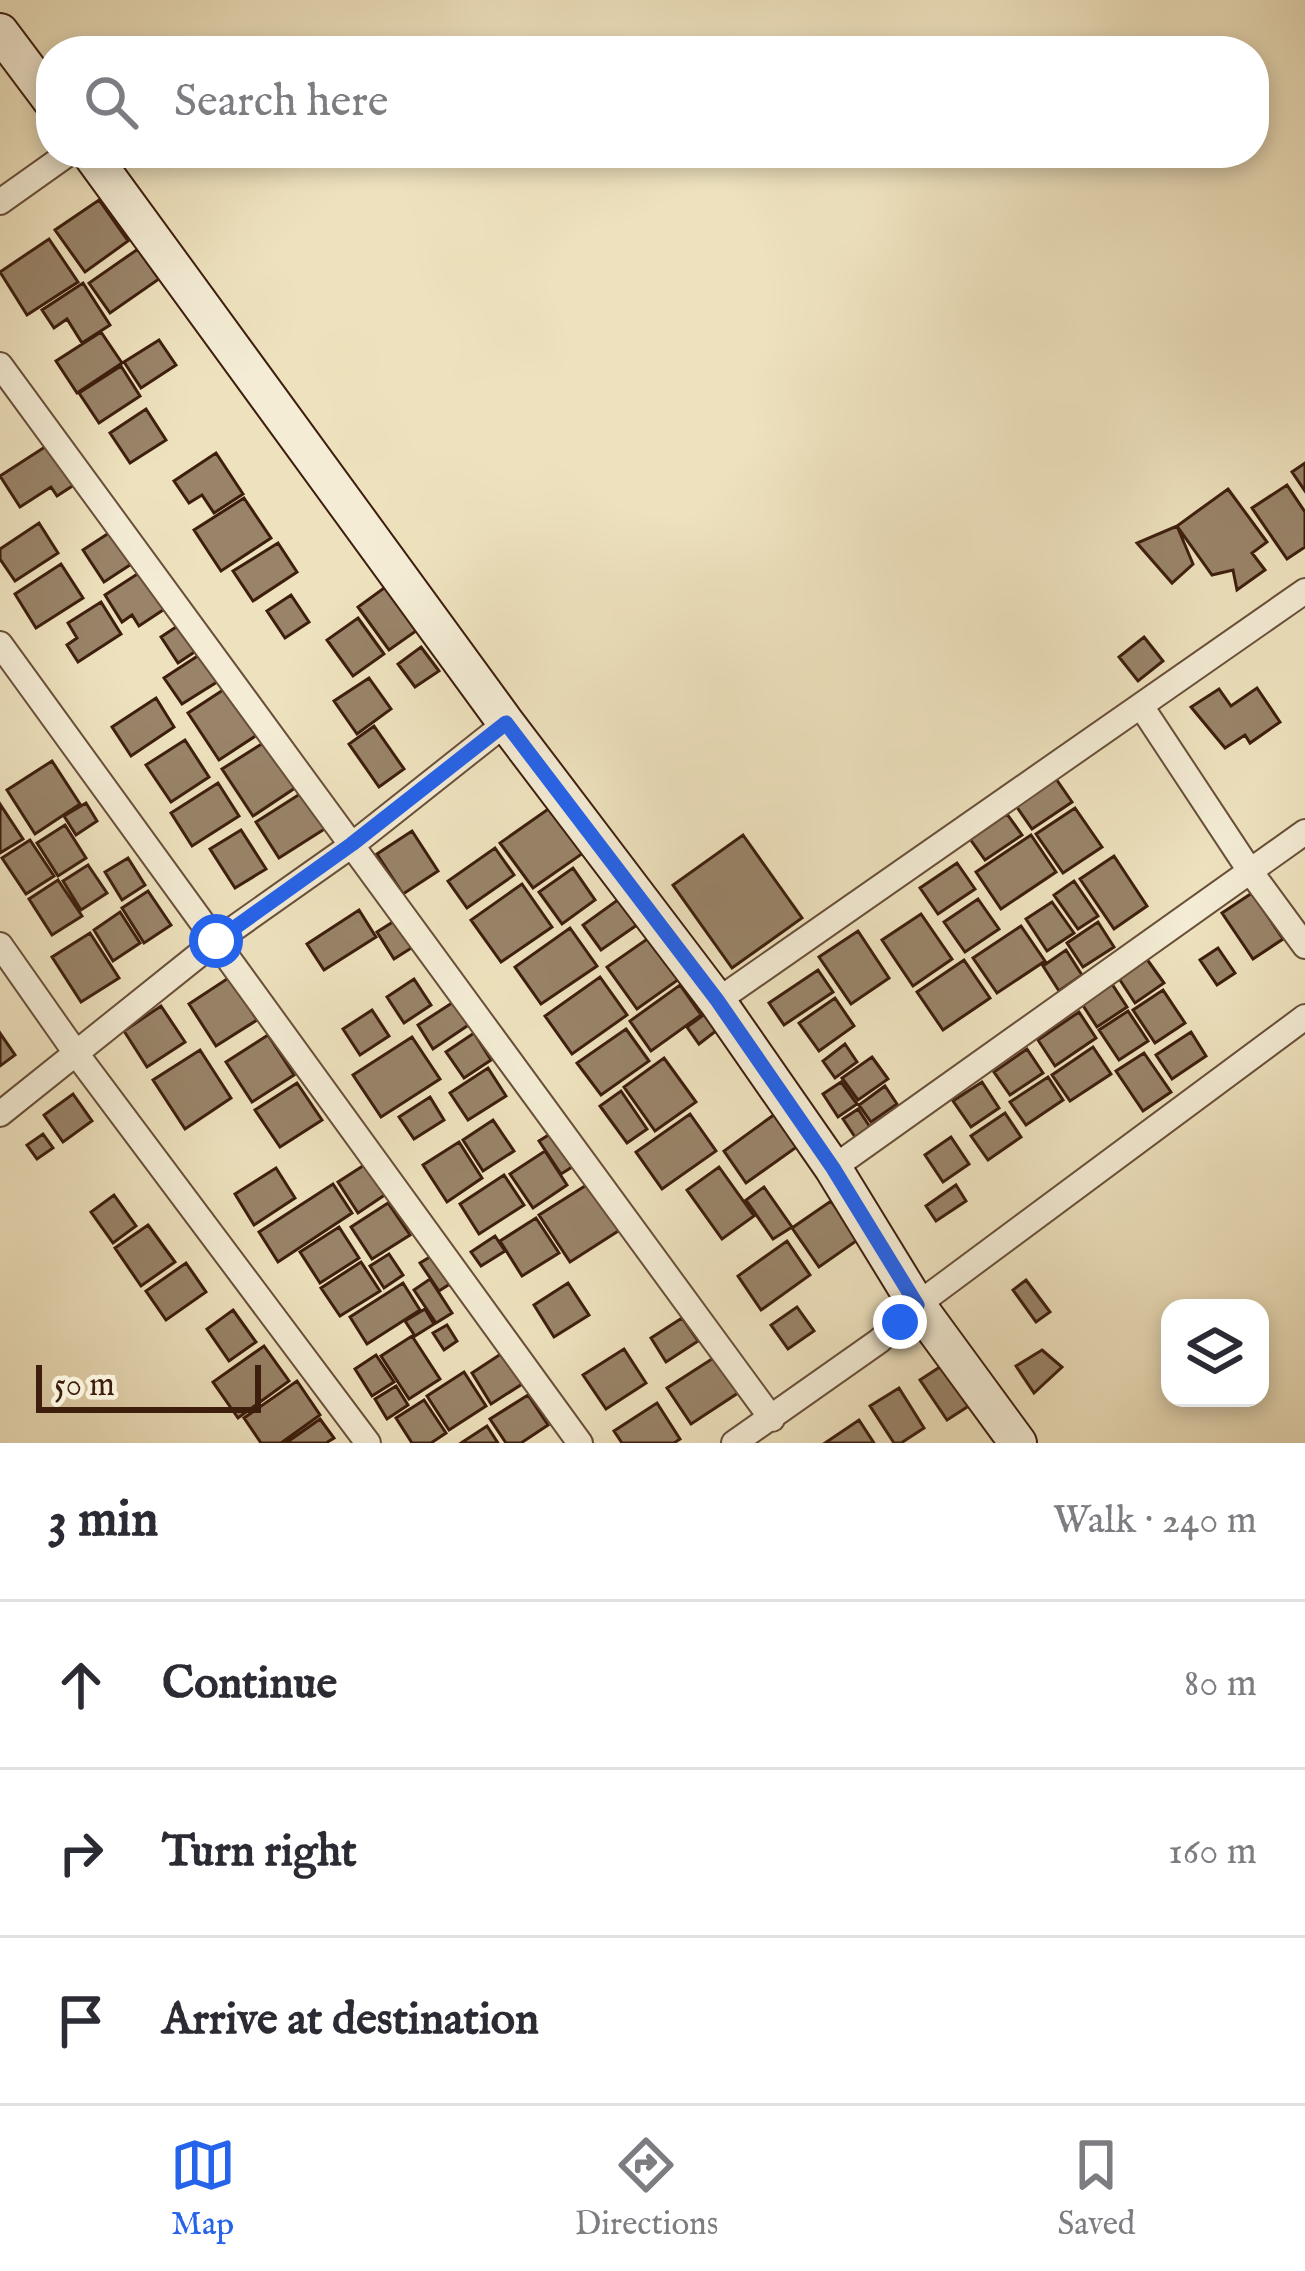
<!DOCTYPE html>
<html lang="en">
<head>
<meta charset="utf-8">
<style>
	body { margin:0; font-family:"IM FELL English",serif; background:#f2f2f3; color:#2b2b33 }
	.controls { position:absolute; right:36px; bottom:36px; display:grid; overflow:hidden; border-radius:24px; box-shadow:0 6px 18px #0003 }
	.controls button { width:108px; height:108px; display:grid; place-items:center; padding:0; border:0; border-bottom:3px solid #e1e1e2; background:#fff; color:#2b2b33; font:60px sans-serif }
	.scale { position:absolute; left:36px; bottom:30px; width:225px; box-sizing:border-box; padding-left:12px; border:6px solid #3d1e0d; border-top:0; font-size:33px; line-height:42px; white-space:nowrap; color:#3d1e0d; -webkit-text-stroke:9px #f4ecd5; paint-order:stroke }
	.stop { position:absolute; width:36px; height:36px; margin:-27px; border:9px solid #2563eb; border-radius:50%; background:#fff }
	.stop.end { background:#2563eb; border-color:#fff; box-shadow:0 3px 12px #0008 }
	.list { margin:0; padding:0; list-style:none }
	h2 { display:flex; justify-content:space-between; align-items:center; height:156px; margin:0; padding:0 48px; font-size:51px }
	h2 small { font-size:39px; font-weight:400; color:#7c7c81 }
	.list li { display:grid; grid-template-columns:78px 1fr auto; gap:36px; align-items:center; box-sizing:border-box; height:168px; padding:0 48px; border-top:3px solid #e1e1e2 }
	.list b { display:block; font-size:45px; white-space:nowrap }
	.list em { font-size:39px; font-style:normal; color:#7c7c81 }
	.icon { flex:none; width:66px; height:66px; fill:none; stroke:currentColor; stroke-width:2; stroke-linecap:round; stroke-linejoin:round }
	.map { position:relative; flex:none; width:1305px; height:1443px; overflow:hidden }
	.search { position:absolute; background:#fff; box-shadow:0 6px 18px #0003; left:36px; right:36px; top:36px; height:132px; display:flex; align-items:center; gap:30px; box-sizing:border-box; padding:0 42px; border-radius:48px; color:#7c7c81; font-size:45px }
	.sheet { height:660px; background:#fff }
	nav { display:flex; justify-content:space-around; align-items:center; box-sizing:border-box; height:168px; border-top:3px solid #e1e1e2; background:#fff; font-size:33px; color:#7c7c81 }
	nav a { display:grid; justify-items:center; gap:6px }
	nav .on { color:#2563eb }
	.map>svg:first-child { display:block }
	.building { fill:#998469; stroke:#3d1e0d; stroke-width:3 }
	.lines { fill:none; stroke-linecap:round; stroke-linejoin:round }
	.street-casing { stroke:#694f39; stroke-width:28 }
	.secondary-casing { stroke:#3d1e0d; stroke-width:40 }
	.street { stroke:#f4ecd5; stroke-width:24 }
	.secondary { stroke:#f4ecd5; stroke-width:36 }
	.route { stroke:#2563eb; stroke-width:15 }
</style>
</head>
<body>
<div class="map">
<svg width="1305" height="1443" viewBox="0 0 1305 1443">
	<rect width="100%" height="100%" fill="#eee2be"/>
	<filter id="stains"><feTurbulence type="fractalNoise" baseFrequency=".00167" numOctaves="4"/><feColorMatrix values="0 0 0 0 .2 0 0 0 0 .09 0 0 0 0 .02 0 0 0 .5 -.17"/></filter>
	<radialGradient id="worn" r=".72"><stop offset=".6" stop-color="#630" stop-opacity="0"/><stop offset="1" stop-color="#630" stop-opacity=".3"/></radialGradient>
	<path class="building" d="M99,200L128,241L85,272L55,230Z
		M49,239L78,282L27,315L0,272Z
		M138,249L159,279L110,313L89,283Z
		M83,283L110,325L82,343L67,319L54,328L42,310Z
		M101,332L122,363L77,393L56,361Z
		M159,340L176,365L141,388L124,362Z
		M121,366L140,396L99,423L79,393Z
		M146,409L166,440L130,463L110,433Z
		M51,443L77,483L57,496L51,487L20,507L0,476Z
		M216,453L243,494L214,513L202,495L189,503L174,481Z
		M1305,463V491L1292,472Z
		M1287,485L1305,512V547L1287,559L1252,508Z
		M1228,489L1267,542L1252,553L1265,570L1237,590L1233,570L1212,575L1177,526Z
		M244,498L271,538L221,571L194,530Z
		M39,523L58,553L15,581L0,559V549Z
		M1177,526L1193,564L1172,583L1137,543Z
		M118,527L139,559L104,582L83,550Z
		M278,543L297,572L253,601L233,571Z
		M61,564L83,598L36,628L15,594Z
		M142,571L166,608L139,626L132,615L122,622L105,595Z
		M395,580L426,624L389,650L358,607Z
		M291,595L309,622L285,638L267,611Z
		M101,602L121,634L78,662L67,645L77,638L68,623Z
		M358,618L384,654L353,676L327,640Z
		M182,623L199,649L178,663L161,637Z
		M1144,637L1163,661L1138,681L1119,657Z
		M421,647L439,671L415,687L398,664Z
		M199,655L217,682L182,704L164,678Z
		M369,678L391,709L357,734L334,701Z
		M226,688L257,735L219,760L188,713Z
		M1257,688L1280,722L1250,743L1245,735L1225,748L1191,707L1219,689L1231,706Z
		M156,698L174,727L131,756L112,727Z
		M374,726L404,769L379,787L349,744Z
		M185,740L209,777L171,802L146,765Z
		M268,740L298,786L253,816L222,769Z
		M52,761L80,804L35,834L7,790Z
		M1052,773L1072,802L1032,829L1012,800Z
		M218,783L239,816L192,846L171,813Z
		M303,792L326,828L279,858L256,822Z
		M86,803L97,821L76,835L64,816Z
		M0,804L23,839L0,853Z
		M554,805L586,851L533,888L500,843Z
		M1075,808L1102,847L1063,873L1036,834Z
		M1007,814L1022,835L985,860L970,839Z
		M65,825L86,858L58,876L37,843Z
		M241,830L266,869L235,888L210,849Z
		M412,831L438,871L403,894L377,854Z
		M743,835L802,918L732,968L673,885Z
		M1031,835L1056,872L1001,909L976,872Z
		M30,840L54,876L26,894L2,858Z
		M495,848L514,875L467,908L448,881Z
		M1114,856L1147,906L1114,929L1080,879Z
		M128,858L145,885L122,900L105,872Z
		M957,863L975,889L938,914L920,888Z
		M88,865L107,893L81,910L63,881Z
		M573,868L595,900L562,924L539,892Z
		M58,880L82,916L52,935L29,899Z
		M1074,881L1098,916L1078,929L1054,895Z
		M522,884L552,927L501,962L471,920Z
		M148,891L171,925L144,943L122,908Z
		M1252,893L1283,939L1253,959L1222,913Z
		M626,894L644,920L601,950L583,925Z
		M978,899L999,929L965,952L944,922Z
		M1052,902L1074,933L1047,951L1026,919Z
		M359,910L376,937L324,970L307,944Z
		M120,912L140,943L113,961L94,930Z
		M921,914L952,959L913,986L882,940Z
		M399,918L416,945L394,959L377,932Z
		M1098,922L1114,947L1083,967L1067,943Z
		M1021,926L1045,961L997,993L973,958Z
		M570,928L597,966L541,1004L515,967Z
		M858,931L889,978L851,1004L819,957Z
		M90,933L119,978L81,1002L52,957Z
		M653,935L682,977L637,1009L607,967Z
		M1218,948L1235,973L1217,985L1200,960Z
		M1066,950L1082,975L1059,991L1043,966Z
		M1146,958L1164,983L1135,1003L1118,977Z
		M964,960L990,998L943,1030L917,992Z
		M818,970L833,992L784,1025L769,1003Z
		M230,977L257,1020L216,1046L189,1004Z
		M600,977L627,1015L572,1054L545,1016Z
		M414,979L431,1005L404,1023L387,997Z
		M1112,984L1127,1007L1097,1027L1082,1004Z
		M680,985L701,1015L651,1051L630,1021Z
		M1163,990L1185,1023L1155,1043L1133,1010Z
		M835,998L854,1026L819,1051L799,1023Z
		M455,1001L470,1024L433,1049L418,1025Z
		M161,1006L185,1042L147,1067L124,1031Z
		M372,1010L389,1036L360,1055L343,1029Z
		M709,1011L721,1027L699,1044L687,1027Z
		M1128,1011L1148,1041L1119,1060L1099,1030Z
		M1079,1012L1096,1038L1055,1066L1038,1040Z
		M626,1029L649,1061L601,1095L577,1063Z
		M1191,1032L1206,1056L1172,1079L1156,1055Z
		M0,1033L15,1055L0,1066Z
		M474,1033L491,1060L464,1078L446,1052Z
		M268,1035L294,1075L252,1102L226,1062Z
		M412,1037L440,1079L381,1117L353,1075Z
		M845,1044L857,1062L835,1078L823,1061Z
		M1093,1047L1111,1074L1070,1101L1052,1075Z
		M1027,1049L1043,1073L1010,1095L994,1072Z
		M200,1050L231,1098L185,1129L153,1080Z
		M1144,1053L1171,1092L1143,1111L1116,1071Z
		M872,1057L888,1079L858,1100L842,1078Z
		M664,1058L696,1102L655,1131L624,1087Z
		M488,1068L506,1096L468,1120L450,1093Z
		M1048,1077L1063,1100L1026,1125L1010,1102Z
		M841,1082L857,1104L838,1117L823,1094Z
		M982,1082L999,1108L971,1127L953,1101Z
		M297,1083L322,1120L280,1147L255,1110Z
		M885,1086L897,1104L871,1122L859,1105Z
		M621,1091L647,1129L627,1143L600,1106Z
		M73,1094L92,1121L63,1142L44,1115Z
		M430,1097L444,1120L414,1139L399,1117Z
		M858,1109L872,1130L857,1140L843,1119Z
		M1005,1113L1021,1137L988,1160L971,1136Z
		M690,1114L716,1151L662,1189L636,1152Z
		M775,1114L798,1146L746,1183L724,1151Z
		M493,1120L514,1151L483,1171L463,1140Z
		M558,1129L580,1162L561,1174L539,1141Z
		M43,1134L53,1148L37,1159L27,1145Z
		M951,1137L969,1164L943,1182L925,1155Z
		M459,1142L482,1178L447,1202L423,1165Z
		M545,1151L567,1185L533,1208L510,1174Z
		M372,1160L392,1190L358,1213L338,1182Z
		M719,1167L754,1216L722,1239L687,1190Z
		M276,1168L295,1198L254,1225L235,1194Z
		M504,1175L524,1205L479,1234L460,1204Z
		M596,1179L626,1226L570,1262L539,1215Z
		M333,1184L352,1213L278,1262L259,1232Z
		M956,1185L966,1201L936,1221L926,1206Z
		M764,1187L792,1227L773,1239L746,1200Z
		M114,1195L136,1226L113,1243L91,1212Z
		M831,1201L859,1239L819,1267L792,1228Z
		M388,1203L410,1235L372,1259L351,1227Z
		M536,1218L559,1253L522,1276L500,1241Z
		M148,1225L175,1262L141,1286L115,1248Z
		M339,1227L359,1258L320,1283L300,1252Z
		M495,1236L505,1251L481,1266L471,1252Z
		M787,1241L810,1275L761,1310L738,1276Z
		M438,1252L456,1280L439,1291L420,1263Z
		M389,1254L403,1275L384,1288L370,1266Z
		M361,1262L380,1291L340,1316L321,1288Z
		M186,1263L206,1292L166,1320L146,1291Z
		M430,1279L452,1313L436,1323L414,1290Z
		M1026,1280L1050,1312L1036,1322L1013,1290Z
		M403,1283L420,1310L367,1344L350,1317Z
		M568,1283L589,1315L554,1337L534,1305Z
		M797,1307L814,1331L788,1349L771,1325Z
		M425,1309L434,1324L415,1336L405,1321Z
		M233,1310L256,1342L229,1361L207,1329Z
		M682,1318L698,1341L666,1362L651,1338Z
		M447,1325L457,1341L444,1350L433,1333Z
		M412,1336L440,1379L409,1399L381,1356Z
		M264,1346L289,1381L238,1418L213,1382Z
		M510,1348L530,1379L491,1404L472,1373Z
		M624,1349L646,1383L606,1409L583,1375Z
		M1042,1350L1062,1367L1034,1393L1016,1366Z
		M376,1355L394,1382L372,1396L355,1369Z
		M715,1357L738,1393L691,1424L667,1388Z
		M952,1359L978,1400L947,1420L920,1380Z
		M464,1372L486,1406L449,1430L427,1396Z
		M297,1381L320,1415L281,1443H261L244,1418Z
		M396,1386L408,1405L387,1419L375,1399Z
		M899,1388L924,1428L901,1443H894L870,1406Z
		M528,1395L548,1425L521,1443H506L490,1419Z
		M424,1400L446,1433L431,1443H412L396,1418Z
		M657,1403L680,1439L674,1443H622L614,1431Z
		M320,1419L334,1438L326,1443H286Z
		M859,1420L874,1443H825Z
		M487,1426L498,1443H461Z"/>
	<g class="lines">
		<defs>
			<path id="street" d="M0,202L69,153
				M0,365L772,1419
				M0,644L580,1443
				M1141,706L1250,871L1305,946
				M0,945L78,1056L368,1443
				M717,1001L1305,591
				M0,1114L216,941L352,845L506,723
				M833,1168L1305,832
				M734,1443L879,1341L917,1305L1305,1017"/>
			<path id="secondary" d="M0,32L51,100
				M90,153L506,723L717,1001L833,1168L917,1305L1018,1443"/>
		</defs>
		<use href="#street" class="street-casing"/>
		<use href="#secondary" class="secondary-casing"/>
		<use href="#street" class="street"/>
		<use href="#secondary" class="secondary"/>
	</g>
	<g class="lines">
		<path class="route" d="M216,941L352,844L506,723L717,1000L833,1168L917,1305L900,1322"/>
	</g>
	<rect width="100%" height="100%" filter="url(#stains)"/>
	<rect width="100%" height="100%" fill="url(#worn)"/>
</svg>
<div class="controls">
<button><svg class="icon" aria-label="layers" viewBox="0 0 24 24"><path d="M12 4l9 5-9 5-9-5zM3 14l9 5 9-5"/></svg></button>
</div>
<div class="scale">50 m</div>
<div class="stop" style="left:216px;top:941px"></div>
<div class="stop end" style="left:900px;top:1322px"></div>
<div class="search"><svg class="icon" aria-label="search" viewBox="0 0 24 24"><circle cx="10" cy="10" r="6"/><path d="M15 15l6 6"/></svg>Search here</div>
</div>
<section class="sheet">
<h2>3 min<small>Walk · 240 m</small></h2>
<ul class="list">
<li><svg class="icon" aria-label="ahead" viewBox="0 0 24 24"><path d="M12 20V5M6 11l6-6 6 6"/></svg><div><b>Continue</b></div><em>80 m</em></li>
<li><svg class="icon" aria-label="right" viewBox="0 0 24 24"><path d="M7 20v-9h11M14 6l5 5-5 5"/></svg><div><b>Turn right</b></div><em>160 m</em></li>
<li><svg class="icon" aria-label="arrive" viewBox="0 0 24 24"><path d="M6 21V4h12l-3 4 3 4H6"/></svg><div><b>Arrive at destination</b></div></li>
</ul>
</section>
<nav>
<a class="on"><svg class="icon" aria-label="map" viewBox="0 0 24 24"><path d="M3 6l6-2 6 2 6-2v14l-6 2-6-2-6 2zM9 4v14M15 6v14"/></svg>Map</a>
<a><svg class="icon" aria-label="directions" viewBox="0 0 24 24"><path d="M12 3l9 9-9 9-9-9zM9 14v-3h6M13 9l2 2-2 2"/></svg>Directions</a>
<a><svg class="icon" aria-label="saved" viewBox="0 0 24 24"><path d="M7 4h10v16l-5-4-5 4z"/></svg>Saved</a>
</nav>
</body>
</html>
